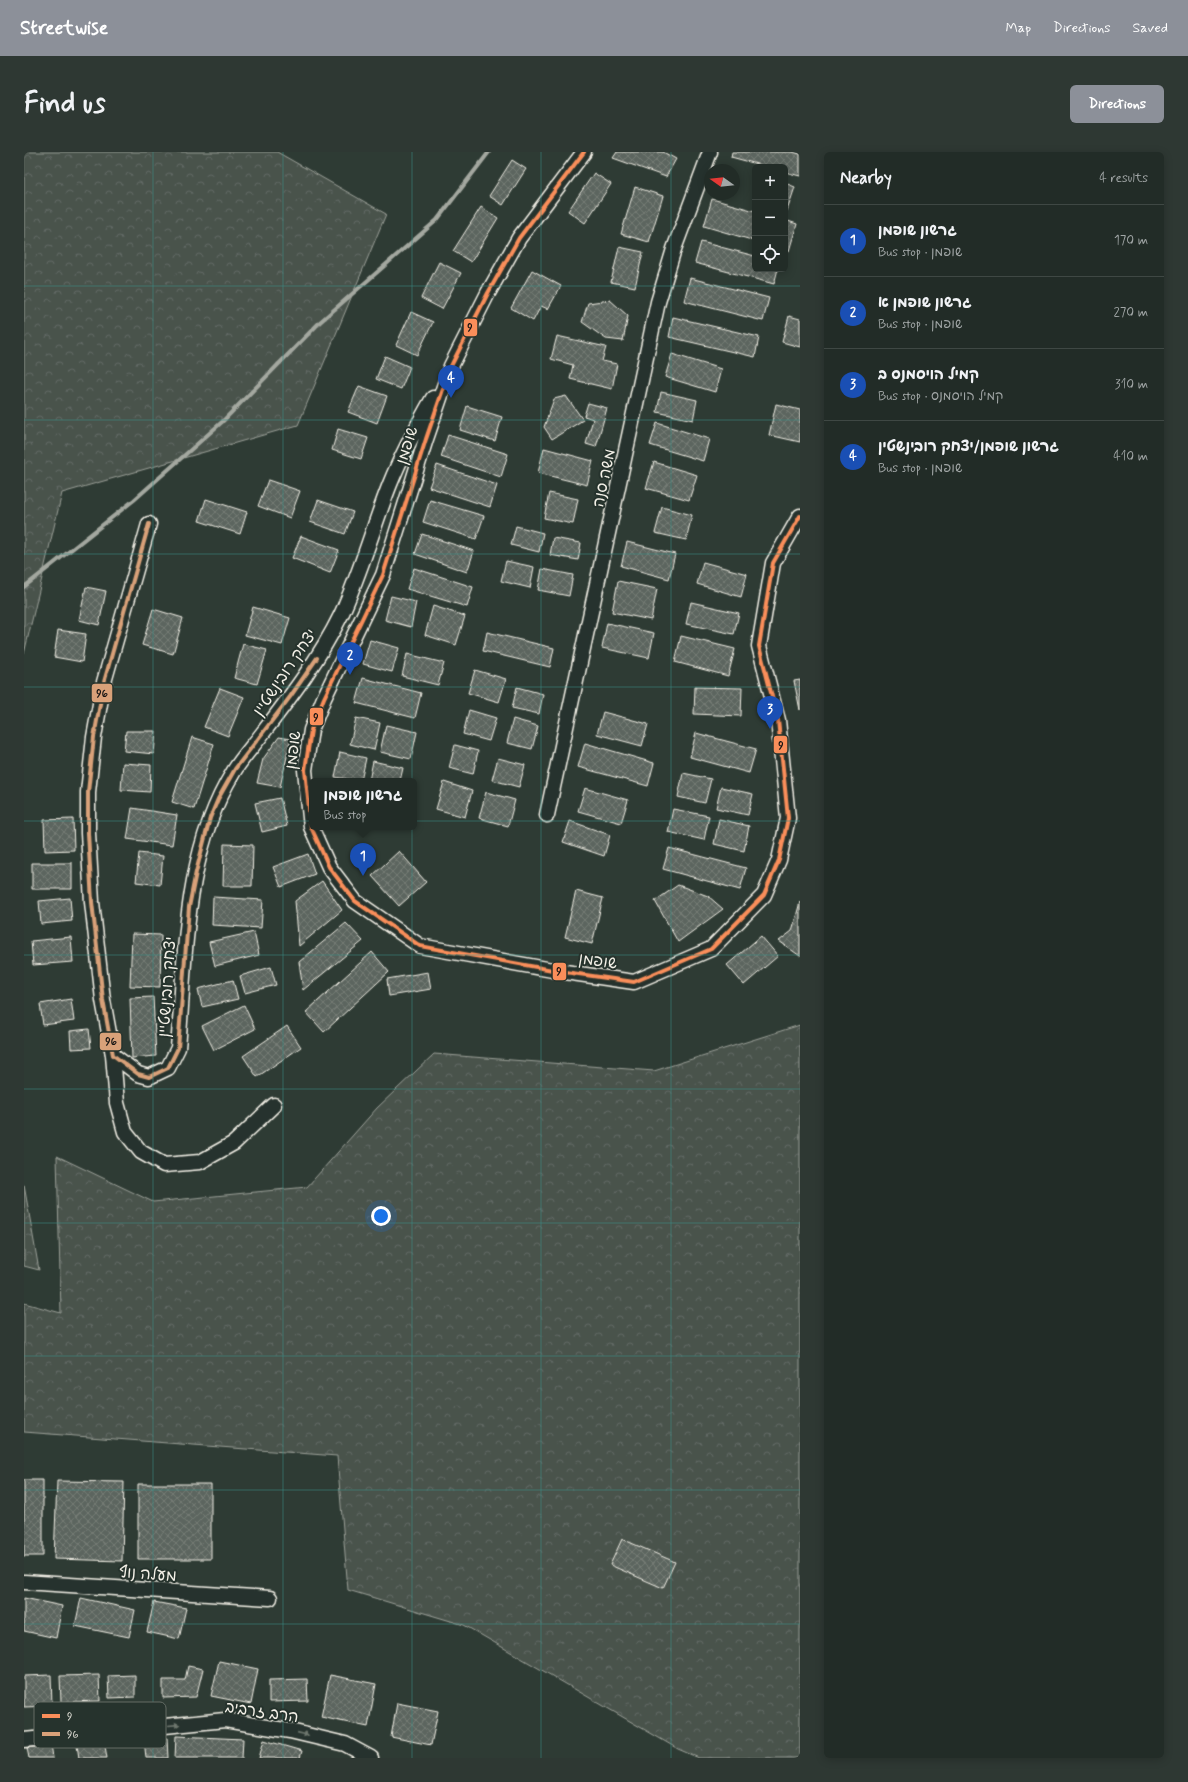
<!DOCTYPE html>
<html lang="en">
<head>
<meta charset="utf-8">
<style>
	body { margin:0; font-family:Mynerve,"Playpen Sans Hebrew",sans-serif; background:#2e3833; color:#f1f3f6 }
	.controls { position:absolute; right:12px; top:12px; display:grid; overflow:hidden; border-radius:6px; box-shadow:0 2px 10px #0003 }
	.controls button { width:36px; height:36px; display:grid; place-items:center; padding:0; border:0; border-bottom:1px solid #3f4844; background:#222c27; color:#f1f3f6; font:20px sans-serif }
	.compass { position:absolute; left:680px; top:12px; width:36px; height:36px; border-radius:50%; background:#222c27; box-shadow:0 2px 10px #0003; rotate:285deg }
	.you { position:absolute; left:357px; top:1064px; width:14px; height:14px; margin:-10px; border:3px solid #fff; border-radius:50%; background:#1a73e8; box-shadow:0 0 0 6px #1a73e833 }
	.badge { display:grid; place-items:center; width:26px; height:26px; border-radius:50%; background:#8c9099; color:#fff; font-size:13px; font-weight:700 }
	.pin { position:absolute; translate:-50% -33px; filter:drop-shadow(0 1px 2px #0008) }
	.pin::after { content:''; position:absolute; top:21px; width:14px; height:12px; background:inherit; clip-path:polygon(0 0,100% 0,50% 100%) }
	.popup { position:absolute; left:285px; top:626px; width:108px; height:52px; box-sizing:border-box; display:grid; place-content:center; border-radius:6px; background:#222c27; filter:drop-shadow(0 1px 3px #0005); font-size:13px; white-space:nowrap; color:#a2a7a7 }
	.popup b { font-size:15px; color:#f1f3f6 }
	.popup::after { content:''; position:absolute; left:50%; top:100%; margin-left:-8px; border:8px solid transparent; border-top-color:#222c27 }
	.list { margin:0; padding:0; list-style:none }
	h2 { display:flex; justify-content:space-between; align-items:center; height:52px; margin:0; padding:0 16px; font-size:17px }
	h2 small { font-size:13px; font-weight:400; color:#a2a7a7 }
	.list li { display:grid; grid-template-columns:26px 1fr auto; gap:12px; align-items:center; box-sizing:border-box; height:72px; padding:0 16px; border-top:1px solid #3f4844 }
	.list b { display:block; font-size:15px; white-space:nowrap }
	.list p { margin:0; font-size:13px; white-space:nowrap; color:#a2a7a7 }
	.list em { font-size:13px; font-style:normal; color:#a2a7a7 }
	.icon { flex:none; width:22px; height:22px; fill:none; stroke:currentColor; stroke-width:2; stroke-linecap:round; stroke-linejoin:round }
	.map { position:relative; flex:none; width:776px; height:1606px; overflow:hidden; border-radius:6px }
	header { display:flex; align-items:center; gap:24px; box-sizing:border-box; height:56px; padding:0 20px; background:#8c9099; color:#fff }
	header strong { font-size:19px }
	nav { display:flex; gap:22px; margin-inline-start:auto; font-size:14px }
	.intro { display:flex; align-items:center; justify-content:space-between; box-sizing:border-box; height:96px; padding:0 24px }
	h1 { margin:0; font-size:28px }
	.button { padding:10px 18px; border-radius:6px; background:#8c9099; color:#fff; font-size:14px; font-weight:700 }
	main { display:flex; gap:24px; padding:0 24px }
	aside { flex:1; background:#222c27; border-radius:6px; box-shadow:0 2px 10px #0003 }
	.map>svg:first-child { display:block }
	.forest { fill:url(#forest-crowns); stroke:#9ea29a }
	.lines { fill:none; stroke-linecap:round; stroke-linejoin:round }
	.stream { stroke:#a4a8a0; stroke-width:4 }
	.building { fill:url(#building-cross-hatch); stroke:#f4f1e8 }
	.minor-casing { stroke:#f4f1e8; stroke-width:17 }
	.minor { stroke:#26332d; stroke-width:14 }
	.bus-1-casing { stroke:#26332d; stroke-width:7 }
	.bus-2-casing { stroke:#26332d; stroke-width:7 }
	.bus-1 { stroke:#fa8e5a; stroke-width:4 }
	.bus-2 { stroke:#d9a179; stroke-width:4 }
	.oneway { fill:#6e766e }
	.grid { fill:none; stroke:#3d8f86; stroke-width:1; stroke-opacity:0.55 }
	.labels { text-anchor:middle; stroke-width:4; stroke-linejoin:round; paint-order:stroke }
	.street-label { font-size:16px; fill:#f4f1e8; stroke:#26332d }
	.key { fill:#26332d; stroke:#646c65; stroke-width:1 }
	.key-label { font-size:11px; fill:#f4f1e8 }
	.line-badge { stroke:#26332d; stroke-width:1.5 }
	.pale-badge-label { font-size:11px; text-anchor:middle; font-weight:bold; fill:#111 }
</style>
</head>
<body>
<header>
<strong>Streetwise</strong>
<nav><a>Map</a><a>Directions</a><a>Saved</a></nav>
</header>
<div class="intro"><h1>Find us</h1><a class="button">Directions</a></div>
<main>
<div class="map">
<svg width="776" height="1606" viewBox="0 0 776 1606">
	<defs>
		<pattern id="forest-crowns" width="20" height="18" patternUnits="userSpaceOnUse"><rect width="20" height="18" fill="#48524c"/><path d="M2 6a3 3 0 1 1 6 0M12 15a3 3 0 1 1 6 0" fill="none" stroke="#636b66"/></pattern>
		<pattern id="building-cross-hatch" width="8" height="8" patternUnits="userSpaceOnUse"><rect width="8" height="8" fill="#5c655e"/><path d="M0 0l8 8M0 8l8-8" fill="none" stroke="#747c75"/></pattern>
	</defs>
	<rect width="100%" height="100%" fill="#2e3b34"/>
	<filter id="ink" filterUnits="userSpaceOnUse"><feTurbulence type="fractalNoise" baseFrequency=".025" numOctaves="2"/><feDisplacementMap in="SourceGraphic" scale="8" xChannelSelector="R" yChannelSelector="G"/><feConvolveMatrix kernelMatrix="1 2 1 2 8 2 1 2 1" color-interpolation-filters="sRGB"/></filter>
	<g filter="url(#ink)">
		<path class="forest" d="M0,0H253L362,62L274,273L38,341L0,502Z
			M776,873V1606H675L654,1597L440,1473L324,1438L313,1304L0,1280V1151L37,1161L33,1004L129,1050L283,1035L353,956L410,902L630,919Z
			M0,1033L15,1118L0,1114Z"/>
		<g class="lines">
			<path class="stream" d="M0,435L110,348L198,270L296,170L413,68L465,0"/>
		</g>
		<path class="building" d="M593,0H639L652,7L642,25L589,6Z
			M708,0H768L776,2V24L761,20V15H744L707,5Z
			M488,8L502,17L479,53L465,44Z
			M570,21L587,32L561,71L544,59Z
			M761,31L771,35L763,59L761,58Z
			M611,35L639,44L625,90L597,82Z
			M688,47L731,59V89L680,74Z
			M457,55L474,66L447,110L429,99Z
			M761,68L773,72L765,99L761,98Z
			M677,90L731,104V117H754L750,132L671,111Z
			M595,95L619,100L611,135L587,130Z
			M415,110L437,121L418,157L397,146Z
			M508,118L537,134L524,157L517,154L509,169L487,156Z
			M666,126L745,146L739,169L660,149Z
			M586,148L604,164L599,189L582,187L558,170L564,151Z
			M387,160L409,170L393,203L372,193Z
			M765,164L776,167V195L758,190Z
			M649,165L735,185L731,205L645,185Z
			M533,184L582,195L578,209L593,212L588,237L546,227L549,213L527,207Z
			M648,202L697,217L691,240L641,225Z
			M361,204L386,215L377,237L352,227Z
			M335,234L363,244L353,271L324,260Z
			M637,240L673,248L669,268L633,260Z
			M542,244L559,268L528,287L520,275L530,247Z
			M564,251L583,256L572,295L562,292L569,267L560,264Z
			M752,252L776,258V290L745,283Z
			M443,254L478,265L471,289L436,278Z
			M633,271L685,287L679,309L626,293Z
			M314,277L344,286L337,307L308,298Z
			M424,283L484,302L477,325L417,305Z
			M520,296L569,309L563,333L514,321Z
			M630,310L673,323L665,348L622,336Z
			M413,313L473,333L466,355L405,335Z
			M244,328L276,339L266,366L234,354Z
			M525,341L554,347L549,372L520,366Z
			M182,347L223,360L216,382L175,369Z
			M294,348L329,360L321,382L286,370Z
			M406,348L460,364L452,387L399,370Z
			M638,355L668,363L662,388L631,381Z
			M492,374L519,381L515,400L487,393Z
			M398,382L450,399L443,420L391,402Z
			M277,384L315,398L306,421L268,406Z
			M529,386L557,391L554,408L526,403Z
			M603,390L651,402L645,427L597,414Z
			M482,409L510,415L506,436L477,429Z
			M679,410L723,422L717,445L673,432Z
			M390,416L449,435L443,455L383,437Z
			M518,417L549,423L545,444L514,438Z
			M594,429L633,437L627,468L588,460Z
			M62,435L82,439L75,473L55,468Z
			M367,444L392,450L387,475L361,468Z
			M667,450L715,461L710,482L662,472Z
			M409,454L441,464L432,493L401,483Z
			M229,455L266,466L258,493L221,483Z
			M129,457L159,466L149,502L118,493Z
			M583,471L630,481L625,506L578,496Z
			M34,478L62,482L58,510L30,505Z
			M463,480L530,496L526,515L459,499Z
			M657,484L711,497L704,524L651,510Z
			M346,488L375,496L368,520L339,512Z
			M219,492L243,498L233,532L210,526Z
			M383,502L420,511L414,533L378,524Z
			M451,518L482,527L475,550L444,541Z
			M339,526L397,541L391,566L332,551Z
			M776,528V558L770,529Z
			M493,535L519,542L515,562L488,556Z
			M671,535L718,536L717,564L670,562Z
			M196,536L220,545L204,584L180,575Z
			M445,558L472,566L465,589L439,582Z
			M579,560L624,572L618,594L573,582Z
			M332,566L356,571L350,598L326,592Z
			M489,567L514,574L508,597L483,591Z
			M362,573L393,580L387,607L356,600Z
			M102,579H132L130,602L100,599Z
			M672,581L732,597L725,621L666,605Z
			M168,585L190,592L170,657L148,650Z
			M255,585L267,587L256,635L233,631L239,607Z
			M561,591L630,611L624,634L554,615Z
			M431,593L454,599L449,622L425,616Z
			M316,600L342,606L337,629L311,625Z
			M474,606L501,613L495,635L468,628Z
			M349,609L379,616L376,629H345Z
			M99,611L127,613L126,640L97,638Z
			M659,621L687,627L681,651L654,645Z
			M420,630L448,639L441,665L412,657Z
			M697,635L729,642L724,663L692,656Z
			M561,636L604,648L597,671L554,659Z
			M462,640L491,648L484,674L455,666Z
			M256,646L263,674L238,680L231,651Z
			M108,656L153,663L148,693L103,687Z
			M649,657L685,664L680,688L644,680Z
			M49,667L50,698L21,699L20,668Z
			M695,667L725,674L720,699L690,692Z
			M546,669L586,683L580,704L539,690Z
			M200,692L229,693L228,734H199Z
			M645,696L722,716L716,738L639,717Z
			M375,699L402,730L375,754L348,724Z
			M115,701L139,704L136,733L112,730Z
			M284,702L291,722L257,735L249,715Z
			M8,711H48V737H8Z
			M298,729L318,758L275,794L271,749Z
			M654,733L684,744L699,757L654,790L631,749Z
			M552,739L579,746L568,792L541,785Z
			M189,745L239,748L237,776L188,773Z
			M46,746L48,769L17,772L15,749Z
			M776,750V804L755,789L768,779Z
			M322,771L339,789L279,838L275,810Z
			M230,780L235,803L191,814L185,790Z
			M108,782L137,783L136,835L106,834Z
			M737,784L754,804L720,833L703,813Z
			M47,785L49,810L9,813L7,789Z
			M348,800L365,820L300,880L282,860Z
			M247,815L252,833L221,841L216,824Z
			M404,820L407,837L365,844L363,827Z
			M209,828L214,847L178,855L174,837Z
			M129,845L132,904L108,906L106,846Z
			M47,847L50,869L19,873L16,852Z
			M220,853L231,877L190,898L178,874Z
			M263,874L277,895L233,925L219,904Z
			M65,877L67,896L47,897L46,879Z
			M0,1328H19V1404H0Z
			M33,1329L100,1330L98,1409L30,1407Z
			M114,1332H187V1407H114Z
			M598,1387L651,1410L639,1436L586,1413Z
			M0,1446L38,1454L32,1486L0,1479Z
			M57,1446L111,1458L105,1485L51,1474Z
			M130,1450L162,1456L155,1487L123,1480Z
			M195,1509L234,1517L227,1552L187,1544Z
			M164,1514L179,1517L172,1545L139,1546V1528H161Z
			M27,1523L28,1554L0,1555V1524Z
			M75,1523L76,1549L37,1550L36,1524Z
			M111,1523V1545L85,1546L84,1524Z
			M306,1523L352,1532L344,1575L297,1565Z
			M283,1527L284,1549L245,1550V1528Z
			M373,1551L414,1559L407,1593L367,1585Z
			M152,1584L219,1587L218,1606H151Z
			M143,1586L144,1606H122L120,1587Z
			M80,1588L83,1606H55L53,1593Z
			M240,1588L278,1599L276,1606H235Z
			M27,1592L29,1606H5L3,1596Z"/>
		<g class="lines">
			<defs>
				<path id="minor" d="M560,0L495,86L464,141L427,214L402,287L359,423L300,546L287,578L281,618L287,675L305,715L331,749L396,794L534,819L610,830L687,797L740,743L755,708L764,666L754,568L735,494L749,411L776,364
					M125,372L80,530L70,585L64,640V681L68,750L79,848L89,903L114,922L125,925L144,916L154,896C162,803 159,701 210,619C218,606 229,594 238,582C267,544 296,506 317,463C337,420 349,375 366,332C378,302 393,274 409,246
					M523,663L634,150L650,97L686,0
					M89,903L93,951L101,980L117,1000L140,1013L176,1010L210,991L250,953
					M0,1430L246,1446
					M0,1588L201,1568L266,1579L321,1592L347,1606"/>
			</defs>
			<use href="#minor" class="minor-casing"/>
			<use href="#minor" class="minor"/>
			<defs>
				<path id="bus-1" d="M560,0L495,86L464,141L427,214L402,287L359,423L300,546L287,578L281,618L287,675L305,715L331,749L396,794L534,819L610,830L687,797L740,743L755,708L764,666L754,568L735,494L749,411L776,364"/>
				<path id="bus-2" d="M125,372L80,530L70,585L64,640V681L68,750L79,848L89,903L114,922L125,925L144,916L154,896L165,755L172,720L186,666L194,647L211,617L266,545L293,506"/>
			</defs>
			<use href="#bus-1" class="bus-1-casing"/>
			<use href="#bus-2" class="bus-2-casing"/>
			<use href="#bus-1" class="bus-1"/>
			<use href="#bus-2" class="bus-2"/>
		</g>
		<defs><path id="oneway-solid" d="M-6-.8H1V-3.2L6.5 0L1 3.2V.8H-6Z"/></defs>
		<g class="oneway">
			<use href="#oneway-solid" transform="translate(150 1573) rotate(-5)"/>
			<use href="#oneway-solid" transform="translate(279 1582) rotate(13)"/>
		</g>
	</g>
	<path class="grid" d="M129,0V1606M259,0V1606M388,0V1606M517,0V1606M647,0V1606M0,134H776M0,268H776M0,402H776M0,535H776M0,669H776M0,803H776M0,937H776M0,1071H776M0,1204H776M0,1338H776M0,1472H776"/>
	<g class="labels">
		<g class="street-label">
			<text transform="translate(382 293) rotate(-72)" y="6">שופמן</text>
			<text transform="translate(579 326) rotate(-78)" y="6">משה סנה</text>
			<text transform="translate(260 520) rotate(-56)" y="6">יצחק רובינשטיין</text>
			<text transform="translate(268 598) rotate(-83)" y="6">שופמן</text>
			<text transform="translate(574 808) rotate(8)" y="6">שופמן</text>
			<text transform="translate(142 835) rotate(-86)" y="6">יצחק רובינשטיין</text>
			<text transform="translate(124 1421) rotate(4)" y="6">מעלה נוף</text>
			<text transform="translate(238 1559) rotate(8)" y="6">הרב זרביב</text>
		</g>
	</g>
	<rect x="10" y="1550" width="132" height="46" rx="6" class="key"/>
	<rect x="18" y="1562" width="18" height="4" fill="#fa8e5a"/>
	<rect x="18" y="1580" width="18" height="4" fill="#d9a179"/>
	<g class="key-label">
		<text x="43" y="1568">9</text>
		<text x="43" y="1586">96</text>
	</g>
	<g class="line-badge">
		<rect x="439" y="166" width="15" height="19" rx="4" fill="#fa8e5a"/>
		<rect x="67" y="531" width="22" height="20" rx="4" fill="#d9a179"/>
		<rect x="285" y="555" width="15" height="19" rx="4" fill="#fa8e5a"/>
		<rect x="749" y="583" width="15" height="19" rx="4" fill="#fa8e5a"/>
		<rect x="528" y="810" width="15" height="19" rx="4" fill="#fa8e5a"/>
		<rect x="75" y="880" width="23" height="19" rx="4" fill="#d9a179"/>
	</g>
	<g class="pale-badge-label">
		<text x="446" y="179">9</text>
		<text x="78" y="545">96</text>
		<text x="292" y="569">9</text>
		<text x="757" y="597">9</text>
		<text x="535" y="823">9</text>
		<text x="87" y="893">96</text>
	</g>
</svg>
<div class="controls">
<button>+</button>
<button>−</button>
<button><svg class="icon" aria-label="locate" viewBox="0 0 24 24"><circle cx="12" cy="12" r="6"/><path d="M12 2v4M12 18v4M2 12h4M18 12h4"/></svg></button>
</div>
<svg class="compass" viewBox="-18 -18 36 36"><path d="M0-13l5 13h-10z" fill="#e53935"/><path d="M0 13l5-13h-10z" fill="#a2a7a7"/></svg>
<div class="you"></div>
<div class="pin badge" style="left:339px;top:724px;background:#1a4fb4">1</div>
<div class="popup"><b>גרשון שופמן</b>Bus stop</div>
<div class="pin badge" style="left:326px;top:523px;background:#1a4fb4">2</div>
<div class="pin badge" style="left:746px;top:577px;background:#1a4fb4">3</div>
<div class="pin badge" style="left:427px;top:246px;background:#1a4fb4">4</div>
</div>
<aside>
<h2>Nearby<small>4 results</small></h2>
<ul class="list">
<li><span class="badge" style="background:#1a4fb4">1</span><div><b>גרשון שופמן</b><p>Bus stop · שופמן</p></div><em>170 m</em></li>
<li><span class="badge" style="background:#1a4fb4">2</span><div><b>גרשון שופמן א</b><p>Bus stop · שופמן</p></div><em>270 m</em></li>
<li><span class="badge" style="background:#1a4fb4">3</span><div><b>קמיל הויסמנס ב</b><p>Bus stop · קמיל הויסמנס</p></div><em>310 m</em></li>
<li><span class="badge" style="background:#1a4fb4">4</span><div><b>גרשון שופמן/יצחק רובינשטין</b><p>Bus stop · שופמן</p></div><em>410 m</em></li>
</ul>
</aside>
</main>
</body>
</html>
